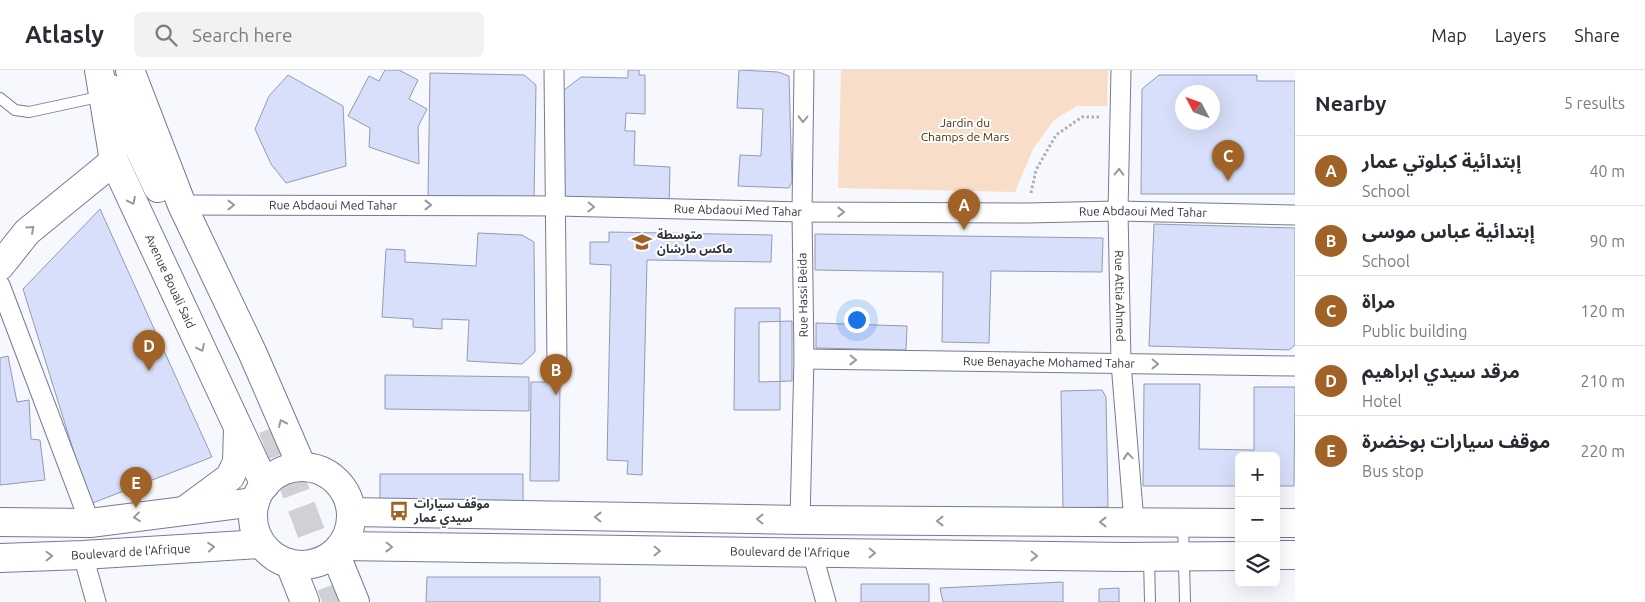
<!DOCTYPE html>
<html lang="en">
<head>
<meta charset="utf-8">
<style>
	body { margin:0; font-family:Ubuntu,"Noto Sans Arabic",sans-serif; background:#f2f2f3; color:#2b2b33 }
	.controls { position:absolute; right:15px; bottom:15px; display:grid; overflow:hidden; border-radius:8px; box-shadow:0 5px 20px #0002 }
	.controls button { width:45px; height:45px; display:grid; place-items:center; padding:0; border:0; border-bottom:1px solid #e1e1e2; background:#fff; color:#2b2b33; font:25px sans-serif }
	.compass { position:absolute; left:1175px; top:15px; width:45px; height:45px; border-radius:50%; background:#fff; box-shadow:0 5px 20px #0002; rotate:311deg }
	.you { position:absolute; left:856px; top:249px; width:18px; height:18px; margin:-12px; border:4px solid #fff; border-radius:50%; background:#1a73e8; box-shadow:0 0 0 8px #1a73e833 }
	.badge { display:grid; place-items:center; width:32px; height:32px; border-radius:50%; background:#a06227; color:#fff; font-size:16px; font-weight:700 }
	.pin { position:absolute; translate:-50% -41px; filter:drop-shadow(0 1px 2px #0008) }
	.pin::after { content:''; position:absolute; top:26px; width:18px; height:15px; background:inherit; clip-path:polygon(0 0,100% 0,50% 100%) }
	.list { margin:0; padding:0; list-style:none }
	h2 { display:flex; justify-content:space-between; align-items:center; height:65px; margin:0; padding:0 20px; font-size:21px }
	h2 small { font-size:16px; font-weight:400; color:#7c7c81 }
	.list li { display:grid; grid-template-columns:32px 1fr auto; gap:15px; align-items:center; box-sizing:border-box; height:70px; padding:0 20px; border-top:1px solid #e1e1e2 }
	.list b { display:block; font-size:19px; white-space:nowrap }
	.list p { margin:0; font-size:16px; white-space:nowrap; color:#7c7c81 }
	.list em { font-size:16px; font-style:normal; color:#7c7c81 }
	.icon { flex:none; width:28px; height:28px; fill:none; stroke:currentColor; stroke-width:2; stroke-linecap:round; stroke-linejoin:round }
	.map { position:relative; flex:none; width:1295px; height:532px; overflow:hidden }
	header { display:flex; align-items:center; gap:30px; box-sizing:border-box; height:70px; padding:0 25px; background:#fff; border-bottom:1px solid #e1e1e2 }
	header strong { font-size:24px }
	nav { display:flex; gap:28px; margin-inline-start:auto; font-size:18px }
	.search { width:350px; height:45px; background:#f2f2f3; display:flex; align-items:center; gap:12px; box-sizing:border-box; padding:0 18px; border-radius:8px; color:#7c7c81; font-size:19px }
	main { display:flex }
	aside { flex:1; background:#fff }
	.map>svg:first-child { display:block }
	.green { fill:#f8ddc8 }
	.building { fill:#d7dffa; stroke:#949ab1; fill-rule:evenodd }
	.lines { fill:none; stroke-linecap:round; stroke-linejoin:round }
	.primary-tunnel { stroke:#cfd1d6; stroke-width:28; stroke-dasharray:28 14; stroke-linecap:butt }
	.lane-casing { stroke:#757b90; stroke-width:12 }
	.street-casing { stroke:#757b90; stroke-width:21 }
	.secondary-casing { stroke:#757b90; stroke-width:30 }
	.primary-casing { stroke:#757b90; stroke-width:30 }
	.path { stroke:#aeafb6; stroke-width:3; stroke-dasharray:2.5 2.5; stroke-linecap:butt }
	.lane { stroke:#fff; stroke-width:10 }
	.street { stroke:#fff; stroke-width:19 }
	.secondary { stroke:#fff; stroke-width:28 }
	.primary { stroke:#fff; stroke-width:28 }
	.oneway { stroke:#98999e }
	.labels { text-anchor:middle; stroke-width:4; stroke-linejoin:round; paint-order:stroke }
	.park-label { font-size:12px; fill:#502a02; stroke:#fff }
	.street-label { font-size:12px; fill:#31333c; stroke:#fff }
	.poi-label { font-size:12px; font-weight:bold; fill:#31333c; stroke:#fff; text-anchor:start }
</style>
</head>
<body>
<header>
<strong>Atlasly</strong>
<div class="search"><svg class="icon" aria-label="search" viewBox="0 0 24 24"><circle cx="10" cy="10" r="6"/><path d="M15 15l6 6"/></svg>Search here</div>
<nav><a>Map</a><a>Layers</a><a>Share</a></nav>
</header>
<main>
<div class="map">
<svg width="1295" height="532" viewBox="0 0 1295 532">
	<rect width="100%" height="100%" fill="#f7f8fd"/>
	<path class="green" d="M841,0H1108L1107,36H1077L1054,50L1033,79L1015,122L838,118Z"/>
	<path class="building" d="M385,0H399L418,10L409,29L427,39L418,57L419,94L369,77L370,58L348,46L369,6L379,11Z
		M628,0H639V5H645V44L626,43L625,61H635L634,95L670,97L669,136L559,133L563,21L581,7L628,8Z
		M739,0L778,2L789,6L792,112L789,118L738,116L740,85L761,86L763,39L737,38Z
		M430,3L524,5L536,15L534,128L428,127Z
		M288,5L343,36L346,96L286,113L271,94L255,59L269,26Z
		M1159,5H1257V11H1295V124H1141L1142,19ZM1182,22H1212V52H1182Z
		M100,139L212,387L90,434L23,219Z
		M1154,154L1295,158V275L1289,280L1149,276Z
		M609,162L772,165L771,192L647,190L642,405L627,404L628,391L607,390L611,195L590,194V172H609Z
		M478,163L522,165L534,172L535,282L522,294L467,291L469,250L442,249V259L413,257V249L382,247L386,179L405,180V192L476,196Z
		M815,164L1103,168L1102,202L991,201L989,273L942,272L943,202L815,200Z
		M735,238H780V340H734Z
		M792,251V311L759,312V252Z
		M816,253L907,256L906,280L816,278Z
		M8,286L17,332L29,330L31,369L40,370L45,410L0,415V288Z
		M385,305L529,307V341L385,339Z
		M531,312H560L559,411H530Z
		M1144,314H1200L1199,379L1254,380V317H1295L1294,416H1276V386H1239V416H1143Z
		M1102,320L1106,327L1108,437L1063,438L1061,321Z
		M380,404H523V435H380Z
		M427,507H600V532H426Z
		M1063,512V532H943L940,518Z
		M861,514H929V532H861Z
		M1119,518V532H1099V519Z"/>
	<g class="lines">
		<path class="primary-tunnel" d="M272,358L337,532"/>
		<defs>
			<path id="lane" d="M0,28L15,40L29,42L103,26
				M1183,453L1185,532
				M1149,488L1150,532"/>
			<g id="street">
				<path d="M554,0L557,293"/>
				<path id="s1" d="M1121,0L1118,141L1121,293L1134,452"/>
				<path id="s2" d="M182,135L557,136L802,142L1027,143L1118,141L1295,145"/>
				<path d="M0,215L90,453"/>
				<path id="s3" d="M804,289L1295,296"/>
				<path d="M800,450L804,289L802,142L804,0"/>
				<path d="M812,482L826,532"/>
				<path d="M83,485L96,532"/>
			</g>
			<path id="secondary" d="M0,196L27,162L114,91"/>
			<g id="primary">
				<path id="s4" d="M99,0L114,91L265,415"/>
				<path d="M130,0L182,135L253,284L302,397"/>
				<path d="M111,19L158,118"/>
				<circle cx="302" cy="446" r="49"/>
				<path d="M188,438L230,407L237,392L238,358"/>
				<path d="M351,442L800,450L1239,453"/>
				<path d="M0,452L90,453L255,432"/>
				<path d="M1276,453H1295"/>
				<path id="s5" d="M341,476L1124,487L1239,486"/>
				<path d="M335,483L355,532"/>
				<path d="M1276,485H1295"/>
				<path id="s6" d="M0,488L83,485L261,474"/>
				<path d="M290,494L305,532"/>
			</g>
		</defs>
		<use href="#lane" class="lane-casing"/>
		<use href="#street" class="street-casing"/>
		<use href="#secondary" class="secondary-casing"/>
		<use href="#primary" class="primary-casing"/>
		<path class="path" d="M1031,123L1036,100L1056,65L1082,47H1101"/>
		<use href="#lane" class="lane"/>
		<use href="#street" class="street"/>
		<use href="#secondary" class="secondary"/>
		<use href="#primary" class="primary"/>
	</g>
	<defs><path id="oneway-chevron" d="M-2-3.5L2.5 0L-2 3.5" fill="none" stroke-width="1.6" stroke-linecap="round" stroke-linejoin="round" transform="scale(1.25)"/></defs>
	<g class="oneway">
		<use href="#oneway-chevron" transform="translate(803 49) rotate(91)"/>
		<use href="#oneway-chevron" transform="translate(1119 102) rotate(-89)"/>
		<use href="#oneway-chevron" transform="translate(132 131) rotate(65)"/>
		<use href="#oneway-chevron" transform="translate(231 135)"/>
		<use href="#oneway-chevron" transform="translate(428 135)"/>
		<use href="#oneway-chevron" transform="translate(591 137) rotate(1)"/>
		<use href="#oneway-chevron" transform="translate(841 142)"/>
		<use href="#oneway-chevron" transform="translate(31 159) rotate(-42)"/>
		<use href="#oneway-chevron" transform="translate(201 278) rotate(65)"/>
		<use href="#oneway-chevron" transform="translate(853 290) rotate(1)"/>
		<use href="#oneway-chevron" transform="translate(1155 294) rotate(1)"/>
		<use href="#oneway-chevron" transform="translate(282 353) rotate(-114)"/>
		<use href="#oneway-chevron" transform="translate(1128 386) rotate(-95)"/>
		<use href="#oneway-chevron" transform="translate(137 447) rotate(173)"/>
		<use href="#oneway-chevron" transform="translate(598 447) rotate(-179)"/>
		<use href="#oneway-chevron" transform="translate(760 449) rotate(-179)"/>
		<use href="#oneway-chevron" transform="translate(940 451) rotate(-180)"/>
		<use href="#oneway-chevron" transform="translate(1103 452) rotate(-180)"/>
		<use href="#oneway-chevron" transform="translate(211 477) rotate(-4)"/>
		<use href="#oneway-chevron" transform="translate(389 477) rotate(1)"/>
		<use href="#oneway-chevron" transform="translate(657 481) rotate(1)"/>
		<use href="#oneway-chevron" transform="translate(872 483) rotate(1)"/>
		<use href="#oneway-chevron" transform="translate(49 486) rotate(-2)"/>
		<use href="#oneway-chevron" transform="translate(1034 486) rotate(1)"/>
	</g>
	<defs>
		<symbol id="school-bare" viewBox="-9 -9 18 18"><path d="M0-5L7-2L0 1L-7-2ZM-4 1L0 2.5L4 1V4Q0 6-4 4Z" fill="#a06227" stroke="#fff" stroke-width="2.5" paint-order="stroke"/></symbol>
		<symbol id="bus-bare" viewBox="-9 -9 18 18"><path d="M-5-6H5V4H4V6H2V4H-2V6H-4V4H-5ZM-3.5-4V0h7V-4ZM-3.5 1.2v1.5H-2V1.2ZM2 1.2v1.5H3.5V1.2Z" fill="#a06227" stroke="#fff" stroke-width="2.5" paint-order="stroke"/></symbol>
	</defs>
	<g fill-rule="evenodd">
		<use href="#school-bare" x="628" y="158" width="28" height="28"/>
		<use href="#bus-bare" x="385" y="427" width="28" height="28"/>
	</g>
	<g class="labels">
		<g class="park-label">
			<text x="965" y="57">Jardin du<tspan x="965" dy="14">Champs de Mars</tspan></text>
		</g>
		<g class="street-label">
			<text dy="4" stroke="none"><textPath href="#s2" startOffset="151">Rue Abdaoui Med Tahar</textPath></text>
			<text dy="4" stroke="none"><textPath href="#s2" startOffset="556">Rue Abdaoui Med Tahar</textPath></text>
			<text dy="4" stroke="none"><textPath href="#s2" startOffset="961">Rue Abdaoui Med Tahar</textPath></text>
			<text dy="4" stroke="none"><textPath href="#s4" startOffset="225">Avenue Bouali Said</textPath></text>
			<text transform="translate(803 225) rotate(-91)" y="4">Rue Hassi Beida</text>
			<text dy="4" stroke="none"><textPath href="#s1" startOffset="226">Rue Attia Ahmed</textPath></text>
			<text dy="4" stroke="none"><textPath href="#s3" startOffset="245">Rue Benayache Mohamed Tahar</textPath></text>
			<text dy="4" stroke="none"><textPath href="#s6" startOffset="131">Boulevard de l'Afrique</textPath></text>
			<text dy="4" stroke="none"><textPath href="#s5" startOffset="449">Boulevard de l'Afrique</textPath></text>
		</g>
		<g class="poi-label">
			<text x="657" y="169">متوسطة<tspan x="657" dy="14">ماكس مارشان</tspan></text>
			<text x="414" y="438">موقف سيارات<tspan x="414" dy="14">سيدي عمار</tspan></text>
		</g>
	</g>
</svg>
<div class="controls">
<button>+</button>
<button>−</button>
<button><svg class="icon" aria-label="layers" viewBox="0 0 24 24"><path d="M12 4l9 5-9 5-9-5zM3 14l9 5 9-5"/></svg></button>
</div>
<svg class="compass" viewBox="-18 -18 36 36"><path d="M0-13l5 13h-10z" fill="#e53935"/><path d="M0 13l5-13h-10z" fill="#7c7c81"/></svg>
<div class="you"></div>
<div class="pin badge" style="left:964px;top:160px">A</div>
<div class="pin badge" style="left:556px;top:325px">B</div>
<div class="pin badge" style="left:1228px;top:111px">C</div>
<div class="pin badge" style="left:149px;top:301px">D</div>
<div class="pin badge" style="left:136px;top:438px">E</div>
</div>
<aside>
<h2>Nearby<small>5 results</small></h2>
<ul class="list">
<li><span class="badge">A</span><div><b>إبتدائية كبلوتي عمار</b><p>School</p></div><em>40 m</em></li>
<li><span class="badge">B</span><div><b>إبتدائية عباس موسى</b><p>School</p></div><em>90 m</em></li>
<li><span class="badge">C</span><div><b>مراة</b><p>Public building</p></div><em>120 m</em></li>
<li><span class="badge">D</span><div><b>مرقد سيدي ابراهيم</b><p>Hotel</p></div><em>210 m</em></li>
<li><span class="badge">E</span><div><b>موقف سيارات بوخضرة</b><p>Bus stop</p></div><em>220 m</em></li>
</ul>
</aside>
</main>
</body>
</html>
